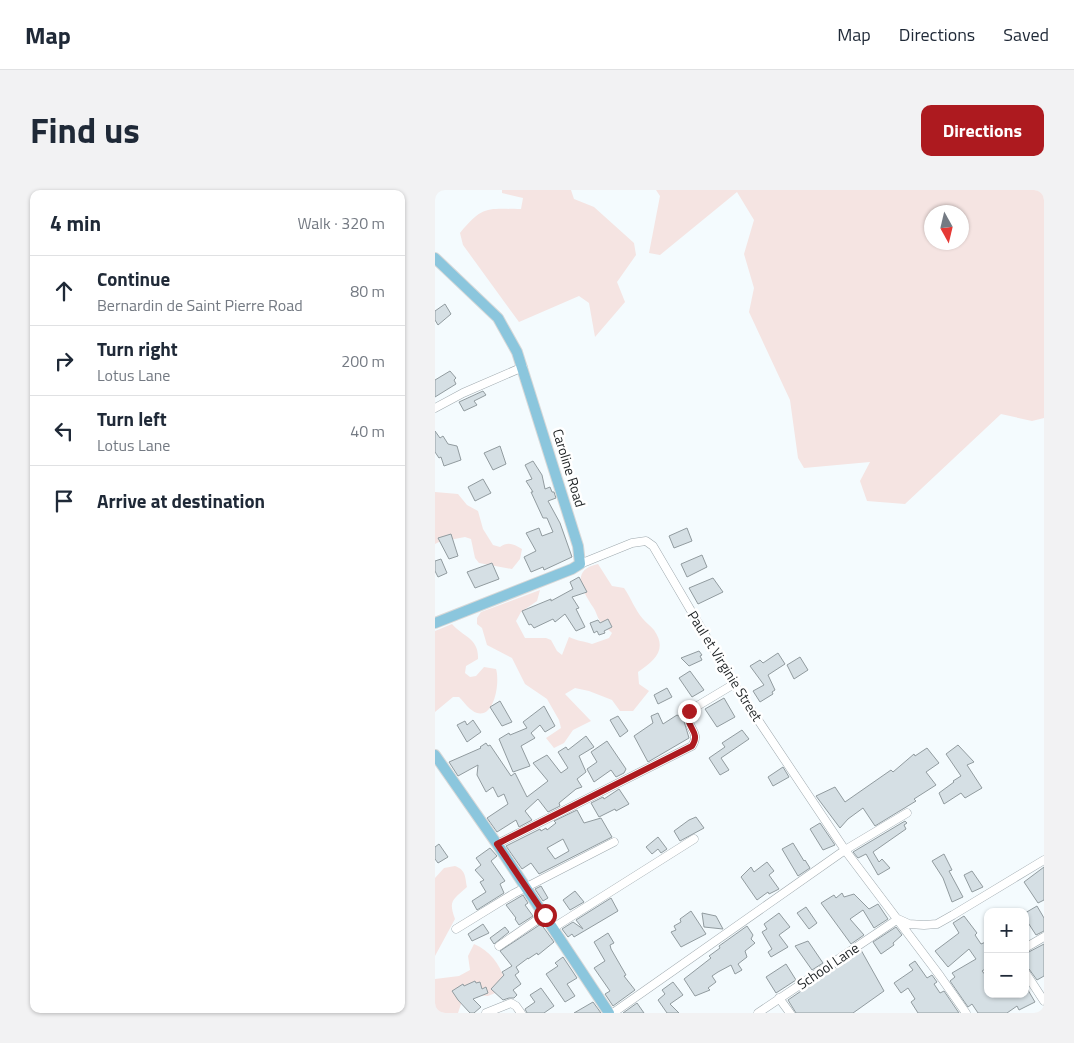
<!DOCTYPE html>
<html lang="en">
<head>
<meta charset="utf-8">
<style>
	body { margin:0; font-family:"Titillium Web",sans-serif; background:#f2f2f3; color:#1f2937 }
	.controls { position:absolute; right:15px; bottom:15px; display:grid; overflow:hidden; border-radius:10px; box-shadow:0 1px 4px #0004 }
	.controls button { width:45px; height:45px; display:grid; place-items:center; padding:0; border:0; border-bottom:1px solid #e0e1e3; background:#fff; color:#1f2937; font:25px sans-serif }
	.compass { position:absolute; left:489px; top:15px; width:45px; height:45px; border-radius:50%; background:#fff; box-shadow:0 1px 4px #0004; rotate:172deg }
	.stop { position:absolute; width:15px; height:15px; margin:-11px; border:4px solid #ad1a1f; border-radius:50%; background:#fff }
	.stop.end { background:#ad1a1f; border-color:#fff; box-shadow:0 1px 5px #0008 }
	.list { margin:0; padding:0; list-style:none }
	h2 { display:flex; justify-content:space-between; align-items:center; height:65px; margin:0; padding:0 20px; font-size:21px }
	h2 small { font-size:16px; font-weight:400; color:#747a83 }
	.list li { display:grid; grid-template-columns:32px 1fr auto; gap:15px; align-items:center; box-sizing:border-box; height:70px; padding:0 20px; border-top:1px solid #e0e1e3 }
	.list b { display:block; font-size:19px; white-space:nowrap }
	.list p { margin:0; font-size:16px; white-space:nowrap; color:#747a83 }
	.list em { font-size:16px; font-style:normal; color:#747a83 }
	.icon { flex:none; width:28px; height:28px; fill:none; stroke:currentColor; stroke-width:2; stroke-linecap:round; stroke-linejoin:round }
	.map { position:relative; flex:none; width:609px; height:823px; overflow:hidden; border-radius:10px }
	header { display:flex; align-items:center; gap:30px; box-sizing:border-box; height:70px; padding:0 25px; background:#fff; border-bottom:1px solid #e0e1e3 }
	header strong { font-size:24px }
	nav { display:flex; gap:28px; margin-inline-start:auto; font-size:18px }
	.intro { display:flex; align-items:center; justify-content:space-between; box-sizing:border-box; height:120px; padding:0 30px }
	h1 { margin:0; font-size:35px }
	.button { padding:12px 22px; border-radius:10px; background:#ad1a1f; color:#fff; font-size:18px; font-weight:700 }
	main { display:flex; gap:30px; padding:0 30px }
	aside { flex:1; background:#fff; border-radius:10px; box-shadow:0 1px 4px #0004 }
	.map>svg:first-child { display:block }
	.green { fill:#f5e4e2; fill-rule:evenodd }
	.building { fill:#d5dfe4; stroke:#919b9f; fill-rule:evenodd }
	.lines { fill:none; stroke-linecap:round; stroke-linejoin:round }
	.minor-casing { stroke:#9fa9ae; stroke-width:9 }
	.major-casing { stroke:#d7d8d8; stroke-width:12 }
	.minor { stroke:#fff; stroke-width:8 }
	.major { stroke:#8bc6dd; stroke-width:10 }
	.route { stroke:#ad1a1f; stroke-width:6 }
	.labels { text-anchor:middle; stroke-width:5; stroke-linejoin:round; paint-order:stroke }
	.street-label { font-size:14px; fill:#222628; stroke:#fff }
</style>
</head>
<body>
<header>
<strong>Map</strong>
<nav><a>Map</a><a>Directions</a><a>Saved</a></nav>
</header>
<div class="intro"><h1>Find us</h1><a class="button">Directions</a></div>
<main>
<aside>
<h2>4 min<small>Walk · 320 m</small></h2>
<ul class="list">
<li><svg class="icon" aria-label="ahead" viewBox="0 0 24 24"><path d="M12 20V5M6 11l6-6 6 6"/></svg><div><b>Continue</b><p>Bernardin de Saint Pierre Road</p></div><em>80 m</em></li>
<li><svg class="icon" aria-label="right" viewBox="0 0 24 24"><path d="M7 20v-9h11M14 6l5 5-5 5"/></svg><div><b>Turn right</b><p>Lotus Lane</p></div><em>200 m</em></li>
<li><svg class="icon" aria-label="left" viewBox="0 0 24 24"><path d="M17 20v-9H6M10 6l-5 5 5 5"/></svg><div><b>Turn left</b><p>Lotus Lane</p></div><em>40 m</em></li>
<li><svg class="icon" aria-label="arrive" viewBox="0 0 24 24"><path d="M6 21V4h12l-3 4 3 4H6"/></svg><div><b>Arrive at destination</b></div></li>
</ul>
</aside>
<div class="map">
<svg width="609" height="823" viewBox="0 0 609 823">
	<rect width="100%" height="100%" fill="#f4fbfe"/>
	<path class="green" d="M67,0H136L139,9L159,17L199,53L201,65L182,92L190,112L160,147L154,113L144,106L84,132L28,55L25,43C48,15 52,19 86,19L88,8L67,3Z
		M221,0H609V228L597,231L566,224L470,314L432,311L425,291L435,272L369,278L363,268L355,210L314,122L319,98L309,64L319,30L302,2L225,65L214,63L225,6ZM497,22H526V52H497Z
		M0,302L23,304L32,315L43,321L48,339L58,355L65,357C73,351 79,354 87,359L85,369L77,379L44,373L40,368L36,349L30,347L4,352L0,354Z
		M163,374L177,396L189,398C196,408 200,420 208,429C211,433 216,436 219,440C233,460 219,471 203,482L204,494L214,501L198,521H185L177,510L154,501L140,498L130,504L156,531L138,540L129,553L119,558L111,548L126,538L124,530L112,509L90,494L77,468L52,455L47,438L42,434V428L46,422L105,400L102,411L86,422L81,431L90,448H111L116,450L122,461L127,465L134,447C142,451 149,451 157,454L174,448L177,443C173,439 168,435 165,431C162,427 161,421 158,417C147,400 135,380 163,374Z
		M17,434C28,447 44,448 43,469L31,476L30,483L35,487L41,486L49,477L61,479C65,491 60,528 42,523C35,521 29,512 24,507H18L0,522V441Z
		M20,676C31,680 30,687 32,697C18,710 13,710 20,729L0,766V688L9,678Z
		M39,754C55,761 64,773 70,790L65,801L53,806L40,805L28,808L23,823H0V789L24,786L35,780L33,766Z"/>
	<path class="building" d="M10,114L16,124L3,135L0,130V121Z
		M15,181L21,188L19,190L21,194L0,207V190Z
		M48,201L51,205L39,211L42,215L29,221L24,212Z
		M0,241L5,248L8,246L13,254L22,256L26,270L9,276L6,267L4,268L0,262Z
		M65,256L71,274L58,280L49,263Z
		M98,271L107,285L110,299L115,297L117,302H119L121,308L113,311L125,333L137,367L109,380L108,377L96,382L89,367L101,361L91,343L104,338L107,346L118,342L112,328H108L96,302H98L91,291L97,289L90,275Z
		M48,289L56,303L40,311L33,297Z
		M252,338L257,351L239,358L234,346Z
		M16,344L23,366L14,369L3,348Z
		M267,365L272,377L252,387L246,374Z
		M6,369L12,383L3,387L0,381V371Z
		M57,373L64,389L40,398L32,382Z
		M144,387L152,402L137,407L144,418L141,419L150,437L141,441L130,424L120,432L118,429L99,438L96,434L94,435L87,421L116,409V411L138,399L135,392Z
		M278,388L288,402L263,414L254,398Z
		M173,429L177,437L169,441L170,443L164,445L162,441L159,443L155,433L163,430L165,433Z
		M264,461L267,465L265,466L267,470L254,476L246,468Z
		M343,463L350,474L333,485L340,500L337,502L338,504L325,512L318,501L329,495L315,476L325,470L328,473Z
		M365,467L373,480L359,489L352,475Z
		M255,481L269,500L257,507L244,488Z
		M232,498L237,507L223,514L219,505Z
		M289,508L300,527L282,537L270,519Z
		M65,511L77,532L67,536L55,517Z
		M109,516L120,536L110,542L105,535L96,543L100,548L86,556L95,576L78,582L64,549L74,543L75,545L92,538L88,532Z
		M223,523L228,534L242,525L248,528L254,548L213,572L199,546L218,533L216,526Z
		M183,526L193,541L185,547L175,530Z
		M38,530L46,542L32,552L22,535L30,531L32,535Z
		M307,540L314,549L286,568L294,580L285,585L274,568L290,557L287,553Z
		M151,546L159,557L144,566L151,582L142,589L147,597L141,599L124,613L125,616L113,622L103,609L90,621L97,630L84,637L81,630L62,642L52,628L73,614L69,604L63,607L58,597L51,602L42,585L43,575L23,586L14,572L46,558L45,557L51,553L53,556L55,555L76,586L80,583L92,607L113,591L98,573L112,565L126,583L133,578L123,562L131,557L133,560Z
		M172,551L191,579L189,583L181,587L176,580L159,592L152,579L162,572L156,562Z
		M523,555L539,572L532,575L547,598L530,608L526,603L509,614L504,603L519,592L518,591L526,586L511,564Z
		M492,558L504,573L491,582L501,595L479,609L481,611L440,636L428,618L413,629L405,638L381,606L400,597L410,612L456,580L458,582L479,564L480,566Z
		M348,577L354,587L338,596L333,587Z
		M184,599L194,614L181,621L180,619L164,627L156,613L168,607L169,609Z
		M142,620L149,633L166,628L177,647L104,684L96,673L87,679L71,656L105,639L106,641L111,638L112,640L121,633L119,631ZM128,649L134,661L120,669L112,658Z
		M261,627L269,638L245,651L239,641L254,630Z
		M470,631L472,633L469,635L471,639L438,662L444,672L447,669L455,678L443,685L431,664L423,668L418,662Z
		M385,633L400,655L388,660L375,639Z
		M223,647L232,659L226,663L223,659L217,664L211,657Z
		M358,653L369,671L370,670L375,678L363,686L347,659Z
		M4,654L13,667L3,673L0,669V657Z
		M55,658L62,666L56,671L70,691L65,694L69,703L42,720L37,711L51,702L45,692L49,690L40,680L46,675L41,668Z
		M509,664L517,680L514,681L528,707L517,712L508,688L497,671Z
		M332,672L339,681L334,685L344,699L334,704L333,702L322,710L306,687L316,677L319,682Z
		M609,677V710L603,713L589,692Z
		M537,681L548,697L537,702L529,685Z
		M106,696L113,708L108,711L100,699Z
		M140,701L149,712L135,720L128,710Z
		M407,703L409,707L419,704L434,719L443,714L453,729L439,738L428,720L415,729L429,745L416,754L386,713L399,705L401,708Z
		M88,705L93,713L90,715L98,726L84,735L80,729L81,728L71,715Z
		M176,708L183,721L139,747L137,744L133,747L127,739L138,732L148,739L141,730Z
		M602,716L609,728V741L601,745L590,728V723Z
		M371,717L382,733L374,739L362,723Z
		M256,721L271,744L246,757L236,742L241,740L239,736L246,732L245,729Z
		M267,723L281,726L288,739L269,737Z
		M344,723L355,737L344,745L353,757L336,767L333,762L337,759L327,742L332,739L329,734Z
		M529,726L542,743L540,745L546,754L553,751V777L547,781L553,788V804H590V795L600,812L584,820L582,816L572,823H543L537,814L533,817L515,791L520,787L517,783L541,769L534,759L513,777L500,761L524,743L518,733Z
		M48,734L54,743L37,751L33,744Z
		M106,734L119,752L103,765L102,763L93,769V768L81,777L84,782L80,785L86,794L78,800L82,805L79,808H74L68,810L56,799L69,785L67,782L77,776L65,761Z
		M312,736L318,745L316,749L320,753L310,761L312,767L303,774L307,780L300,784L296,775L283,782L277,786L281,792L273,798L275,800L260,806L249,789L276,768L274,766L285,758L284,756Z
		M70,737L74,742L59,754L55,748Z
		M461,737L467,745L458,753L459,755L446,764L438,752Z
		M173,743L179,753L175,755L176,759L191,785L189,786L200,800L178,816L170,804L175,801L159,778L170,771L159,752Z
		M373,751L388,773L377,780L360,756Z
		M609,754V786L602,790L594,779L590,776V764Z
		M426,760L449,801L418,823H361L353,810Z
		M128,767L142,788L132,794L140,806L130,812L111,784L123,776L120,773Z
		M480,771L492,788L497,785L502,792L499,794L505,803L509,801L524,823H483L476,812L480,809L473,798L466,803L459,793L478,780L474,775Z
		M351,774L361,790L341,803L331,787Z
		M40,791L41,793L45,792L47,799L51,797L53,803L38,809L46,817L39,823H35L23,810L17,801L28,794L29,796Z
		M238,792L248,805L235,814L244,823H232L223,810L230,804L227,800Z
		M106,798L119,816L109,823H92L90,819L100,812L95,805Z
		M158,812L166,823H139Z
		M202,813L209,823H188Z"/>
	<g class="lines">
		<defs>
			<path id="minor" d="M0,218L28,203L88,177
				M145,374L197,353L211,351L218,356L299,494L410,660L178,823
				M472,623L410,660L505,786L531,823
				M62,654L257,556C267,541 249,538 254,521L299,494
				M118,738L259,649
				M21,739L78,704L179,652
				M64,756L109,725
				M590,758L609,747
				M590,782L609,811
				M344,808L355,823
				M51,823L76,813L81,816L86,823
				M323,823L463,729L474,734L489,735L502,734L518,725L609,670"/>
			<path id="major" d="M0,68L63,128L82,162L143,356L145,374L137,379L0,433
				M0,565L62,654L174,823"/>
		</defs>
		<use href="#minor" class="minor-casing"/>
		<use href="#major" class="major-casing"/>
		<use href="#minor" class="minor"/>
		<use href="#major" class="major"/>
	</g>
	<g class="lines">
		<path class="route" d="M110,725L62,654L257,556C267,541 249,538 254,521"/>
	</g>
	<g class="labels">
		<g class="street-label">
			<text transform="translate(134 278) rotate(73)" y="5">Caroline Road</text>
			<text transform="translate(290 476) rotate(58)" y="5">Paul et Virginie Street</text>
			<text transform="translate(393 776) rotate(-34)" y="5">School Lane</text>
		</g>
	</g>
</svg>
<div class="controls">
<button>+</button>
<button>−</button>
</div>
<svg class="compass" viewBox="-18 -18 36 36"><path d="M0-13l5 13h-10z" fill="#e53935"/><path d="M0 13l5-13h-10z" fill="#747a83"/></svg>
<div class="stop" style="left:110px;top:725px"></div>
<div class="stop end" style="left:254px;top:521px"></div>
</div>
</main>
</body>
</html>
